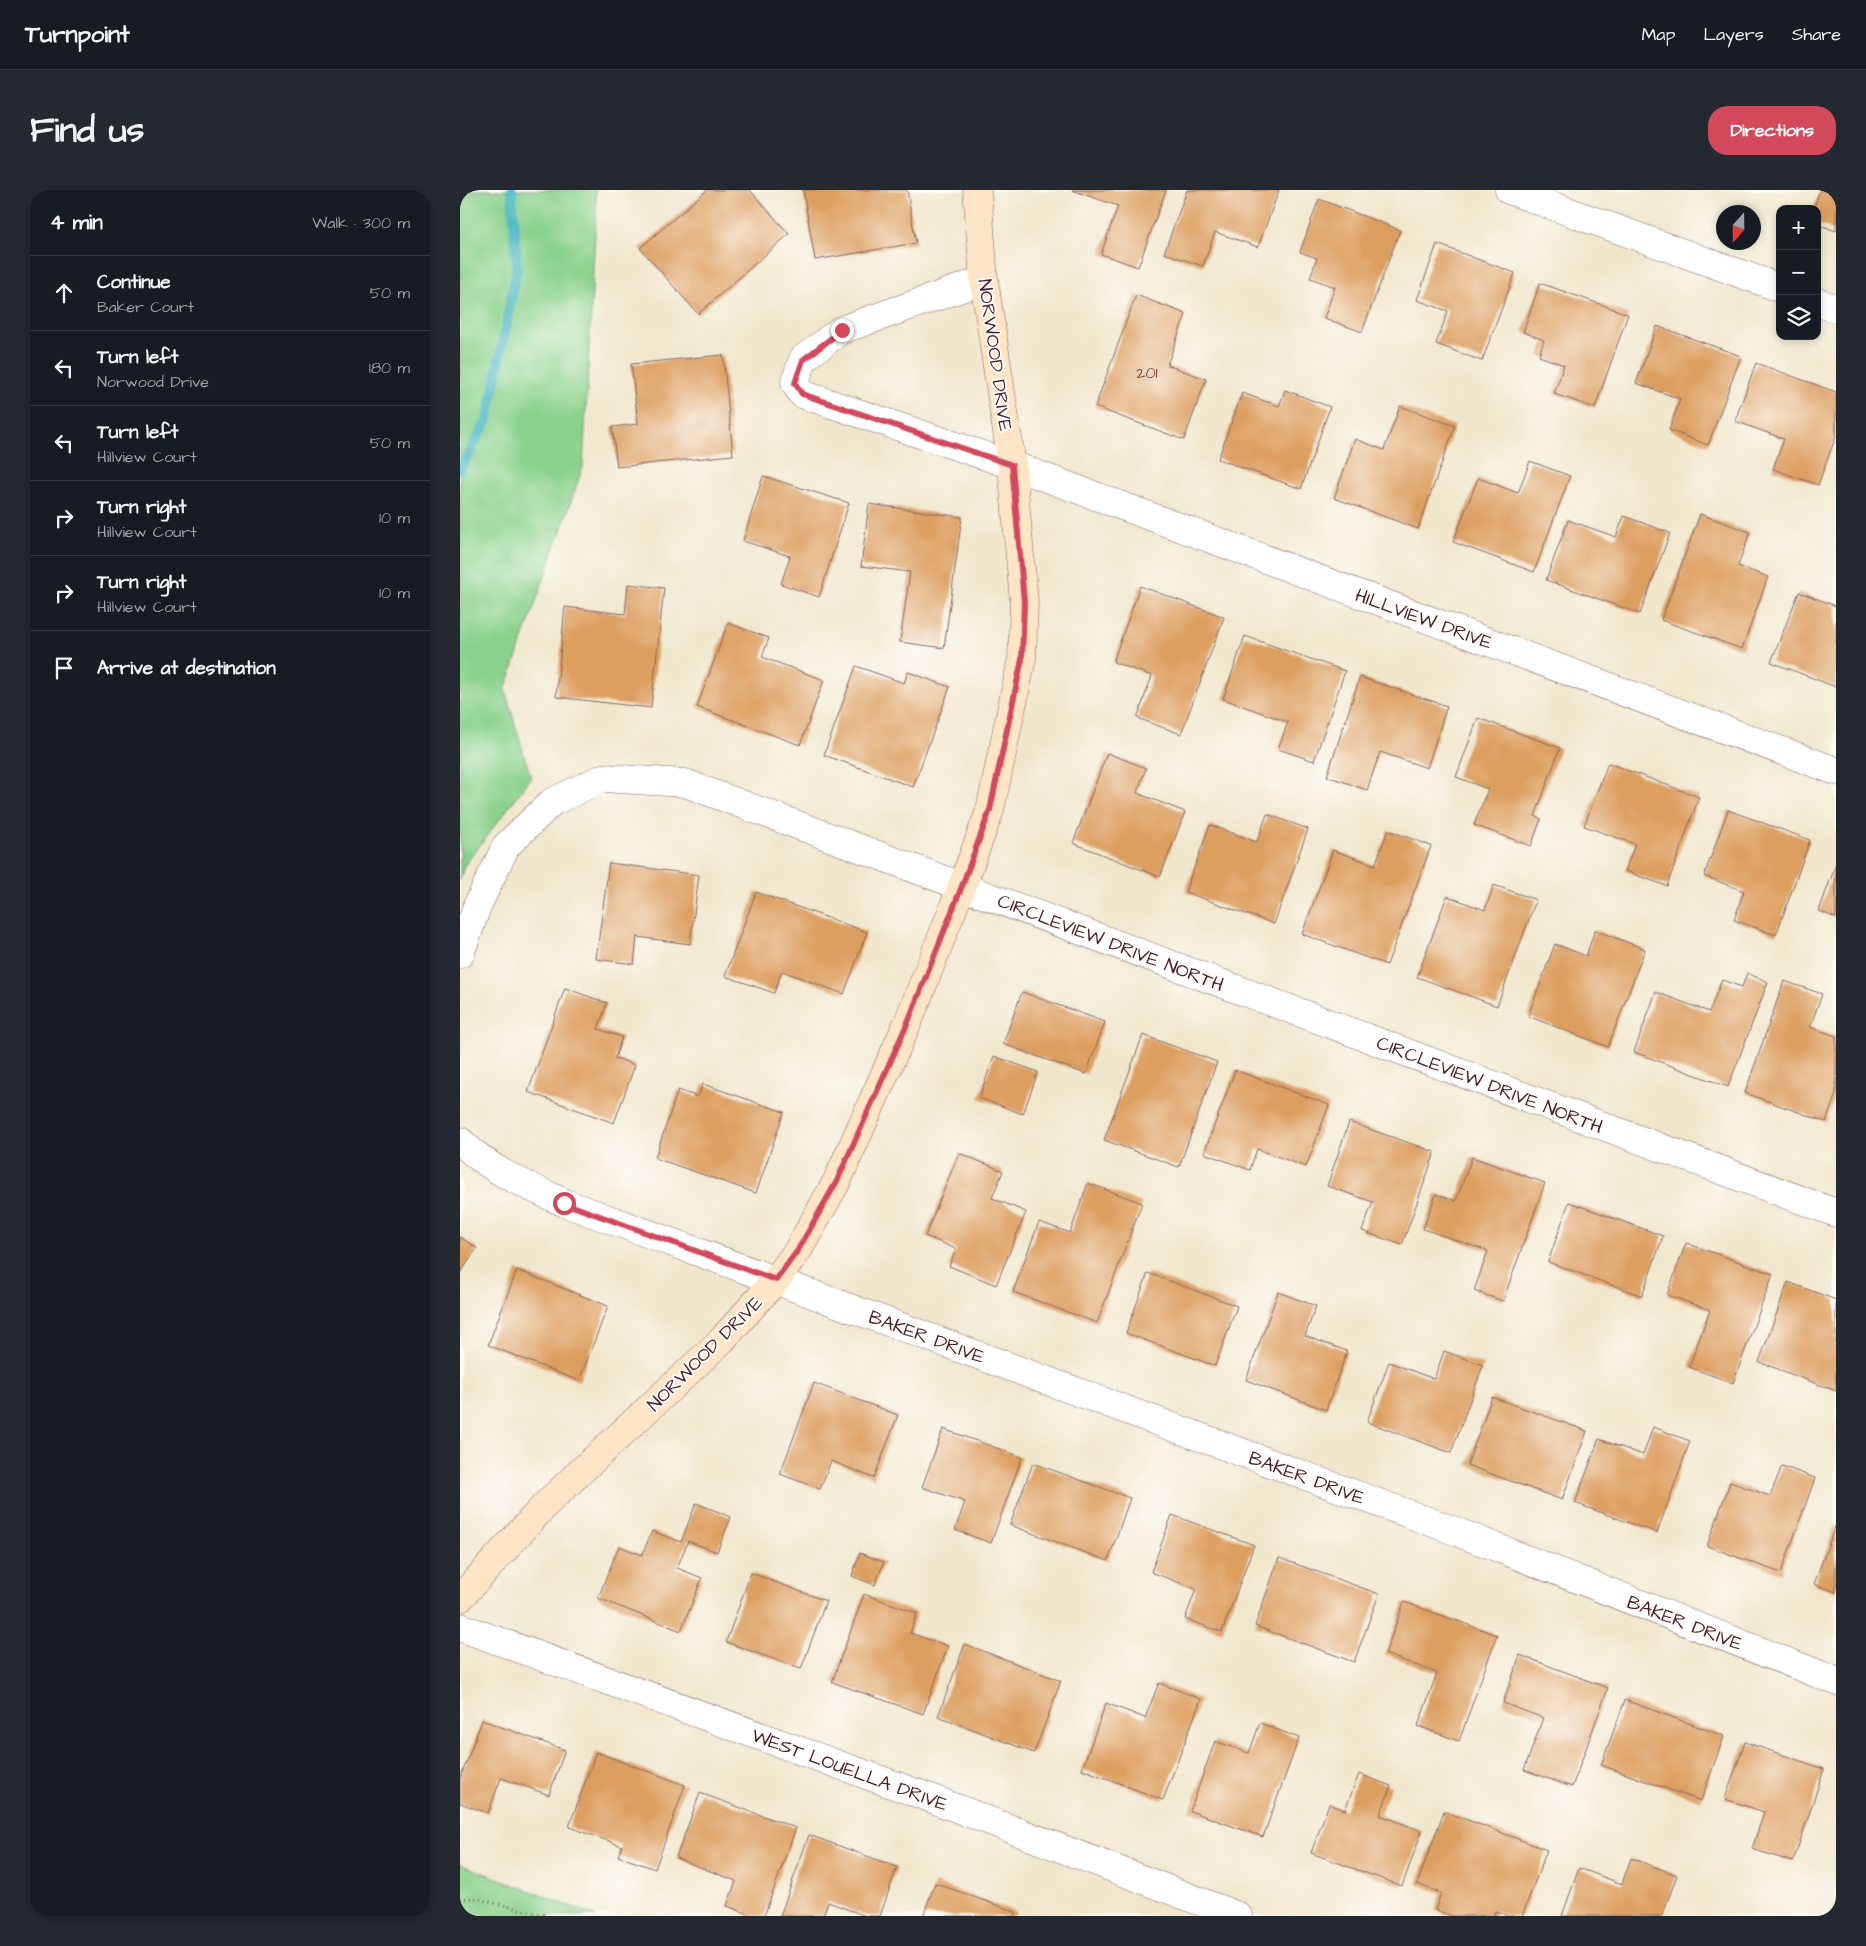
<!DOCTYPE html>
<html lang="en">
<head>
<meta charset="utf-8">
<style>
	body { margin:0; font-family:"Architects Daughter",sans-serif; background:#242831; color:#f1f3f6 }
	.controls { position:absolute; right:15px; top:15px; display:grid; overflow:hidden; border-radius:10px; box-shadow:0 2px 8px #0003 }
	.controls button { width:45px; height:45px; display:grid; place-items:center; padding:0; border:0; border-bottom:1px solid #363941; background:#171b24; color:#f1f3f6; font:25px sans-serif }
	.compass { position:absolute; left:1256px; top:15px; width:45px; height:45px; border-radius:50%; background:#171b24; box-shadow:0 2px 8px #0003; rotate:200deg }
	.stop { position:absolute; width:15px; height:15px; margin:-11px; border:4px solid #d1495b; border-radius:50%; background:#fff }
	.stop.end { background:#d1495b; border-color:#fff; box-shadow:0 1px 5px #0008 }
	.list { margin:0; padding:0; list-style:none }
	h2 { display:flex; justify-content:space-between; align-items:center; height:65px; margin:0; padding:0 20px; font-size:21px }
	h2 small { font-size:16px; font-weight:400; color:#9ea1a6 }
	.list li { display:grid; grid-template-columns:32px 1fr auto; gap:15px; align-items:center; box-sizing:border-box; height:75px; padding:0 20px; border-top:1px solid #363941 }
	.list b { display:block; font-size:19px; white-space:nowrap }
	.list p { margin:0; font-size:16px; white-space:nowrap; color:#9ea1a6 }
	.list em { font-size:16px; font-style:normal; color:#9ea1a6 }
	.icon { flex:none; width:28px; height:28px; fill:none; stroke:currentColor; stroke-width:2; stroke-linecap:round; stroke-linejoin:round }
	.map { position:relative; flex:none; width:1376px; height:1726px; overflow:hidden; border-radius:20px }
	header { display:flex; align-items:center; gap:30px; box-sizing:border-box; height:70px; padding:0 25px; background:#171b24; border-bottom:1px solid #363941 }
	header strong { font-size:24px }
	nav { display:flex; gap:28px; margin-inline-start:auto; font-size:18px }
	.intro { display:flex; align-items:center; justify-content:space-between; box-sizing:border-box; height:120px; padding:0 30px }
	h1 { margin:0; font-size:35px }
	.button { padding:12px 22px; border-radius:20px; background:#d1495b; color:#fff; font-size:18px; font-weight:700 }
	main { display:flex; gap:30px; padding:0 30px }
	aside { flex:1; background:#171b24; border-radius:20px; box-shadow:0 2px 8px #0003 }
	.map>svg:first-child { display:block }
	.green { fill:#89d18c; stroke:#6a785c }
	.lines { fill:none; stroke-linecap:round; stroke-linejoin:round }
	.stream { stroke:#4ab7c5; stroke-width:10 }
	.building { fill:#dd9f60 }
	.street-casing { stroke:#846564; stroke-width:29 }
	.secondary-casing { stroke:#846564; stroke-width:29 }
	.path { stroke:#846564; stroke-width:3; stroke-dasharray:1 4; stroke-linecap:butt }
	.street { stroke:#fff; stroke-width:28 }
	.secondary { stroke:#fde5c5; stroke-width:28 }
	.route { stroke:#d1495b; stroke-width:6 }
	.labels { text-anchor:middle; stroke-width:4; stroke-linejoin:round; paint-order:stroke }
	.number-label { font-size:16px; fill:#6f3f38 }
	.street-label { font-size:19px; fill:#4a1f2b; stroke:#fdfcf7 }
</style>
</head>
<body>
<header>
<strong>Turnpoint</strong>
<nav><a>Map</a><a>Layers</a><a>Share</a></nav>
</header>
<div class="intro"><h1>Find us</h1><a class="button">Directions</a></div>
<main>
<aside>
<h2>4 min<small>Walk · 300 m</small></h2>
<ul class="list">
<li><svg class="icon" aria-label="ahead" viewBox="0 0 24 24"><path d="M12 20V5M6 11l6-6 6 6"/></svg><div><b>Continue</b><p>Baker Court</p></div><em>50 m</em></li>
<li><svg class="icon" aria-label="left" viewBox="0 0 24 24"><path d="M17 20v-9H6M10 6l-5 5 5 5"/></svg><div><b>Turn left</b><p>Norwood Drive</p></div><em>180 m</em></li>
<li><svg class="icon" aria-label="left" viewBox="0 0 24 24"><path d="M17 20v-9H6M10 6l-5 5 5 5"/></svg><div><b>Turn left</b><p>Hillview Court</p></div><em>50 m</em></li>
<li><svg class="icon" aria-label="right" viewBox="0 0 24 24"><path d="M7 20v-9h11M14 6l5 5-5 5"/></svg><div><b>Turn right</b><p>Hillview Court</p></div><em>10 m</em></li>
<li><svg class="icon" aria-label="right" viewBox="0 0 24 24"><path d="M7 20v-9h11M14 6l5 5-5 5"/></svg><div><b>Turn right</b><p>Hillview Court</p></div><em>10 m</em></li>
<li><svg class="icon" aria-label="arrive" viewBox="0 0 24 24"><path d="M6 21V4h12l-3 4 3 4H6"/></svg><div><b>Arrive at destination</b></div></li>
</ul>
</aside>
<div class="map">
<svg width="1376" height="1726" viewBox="0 0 1376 1726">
	<rect width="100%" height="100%" fill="#fdfcf7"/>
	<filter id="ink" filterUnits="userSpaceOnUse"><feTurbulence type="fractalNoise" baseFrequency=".02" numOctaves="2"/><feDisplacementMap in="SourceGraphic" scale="10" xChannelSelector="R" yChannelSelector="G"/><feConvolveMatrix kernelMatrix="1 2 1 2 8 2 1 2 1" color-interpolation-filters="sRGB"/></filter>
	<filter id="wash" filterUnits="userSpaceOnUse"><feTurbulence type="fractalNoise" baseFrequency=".0096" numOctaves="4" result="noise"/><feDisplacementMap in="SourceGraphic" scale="20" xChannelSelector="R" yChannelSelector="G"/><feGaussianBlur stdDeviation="1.12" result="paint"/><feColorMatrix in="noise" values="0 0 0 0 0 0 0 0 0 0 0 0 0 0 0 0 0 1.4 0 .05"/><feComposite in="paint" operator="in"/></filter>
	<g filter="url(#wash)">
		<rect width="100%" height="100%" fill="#f1e7cd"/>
		<path class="green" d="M0,0H136V23L123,277L45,500L71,588L4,676L0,690Z
			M0,1674L136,1726H0Z"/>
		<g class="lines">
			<path class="stream" d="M0,279L28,229L57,78L52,0"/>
		</g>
		<g id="blocks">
			<path class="building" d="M247,0H290L329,44L238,124L180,58Z
				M343,0H447L456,53L355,70Z
				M612,0H706L678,77L641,64L658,16Z
				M727,0H819L798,57L755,42L743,76L704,63Z
				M1360,0H1376V41L1357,34V19H1353Z
				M859,9L940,40L902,142L864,128L875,97L850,88L857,68L840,62Z
				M977,54L1055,83L1022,171L976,154L988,121L957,110Z
				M1080,93L1168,124L1135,218L1094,204L1104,175L1079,166L1084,150L1063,142Z
				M676,105L726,124L707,175L746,189L724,250L635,217Z
				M1197,136L1281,166L1248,255L1209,240L1220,209L1176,193Z
				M263,165L273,265L157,277L152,237L178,234L171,174Z
				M1296,173L1376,202V246L1358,295L1313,279L1324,249L1275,231Z
				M825,200L870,217L841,299L758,269L782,203L819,216Z
				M940,216L995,236L958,339L874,308L895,249L924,260Z
				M1070,271L1110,286L1074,382L993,352L1018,288L1058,303Z
				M303,286L389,313L359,407L321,394L330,366L283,351Z
				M409,314L502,327L484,458L440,452L450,382L401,376Z
				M1240,324L1290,342L1278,376L1308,387L1282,459L1201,430Z
				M1164,326L1210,343L1180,424L1086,390L1108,330L1156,347Z
				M168,394L204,398L191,518L96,507L105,417L165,424Z
				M680,396L764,427L721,544L677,528L692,486L653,472Z
				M1339,402L1376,416V497L1311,472Z
				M268,433L309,448L302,467L364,490L340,555L237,517Z
				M785,446L885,481L854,571L818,559L828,532L763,509Z
				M396,476L444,493L448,482L490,497L453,597L364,565Z
				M900,487L987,516L967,578L920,562L907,600L867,586Z
				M1018,528L1100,558L1075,626L1081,629L1071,656L1014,635L1028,599L996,587Z
				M647,563L686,578L677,603L725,622L700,687L613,653Z
				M1148,573L1239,607L1207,696L1165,681L1175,654L1124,636Z
				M1268,620L1350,650L1316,745L1274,730L1284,701L1244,686Z
				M807,624L848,639L814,734L725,702L750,635L797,652Z
				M928,640L971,656L927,775L842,744L873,660L915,675Z
				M149,673L239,685L230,754L177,747L174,774L136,769Z
				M1376,674V728L1359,721Z
				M1034,695L1076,710L1037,816L957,787L987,706L1025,720Z
				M296,702L407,742L384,804L322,781L314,803L265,786Z
				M1135,740L1185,759L1148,857L1068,826L1095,754L1126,766Z
				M1287,783L1308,792L1268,897L1174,862L1196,802L1249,822L1262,790L1282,797Z
				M1324,791L1362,804L1350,837L1376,846V904L1366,932L1285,903Z
				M105,798L147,813L138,839L162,847L155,868L175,875L154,933L68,902Z
				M562,802L645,832L626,884L543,854Z
				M683,845L757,872L719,977L644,950Z
				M534,866L578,882L563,924L519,908Z
				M775,880L869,915L846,977L797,959L790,980L744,963Z
				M243,894L324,922L296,1003L195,968L218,900L238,907Z
				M889,932L975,962L942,1055L902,1041L913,1012L867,996Z
				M499,963L543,981L532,1008L566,1022L536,1095L489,1076L496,1059L465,1046Z
				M1012,967L1085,993L1043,1111L1014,1101L1028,1061L963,1039L976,1004L996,1011Z
				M628,993L682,1013L637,1133L553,1102L579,1032L610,1043Z
				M1109,1012L1203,1046L1182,1106L1088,1072Z
				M0,1047L17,1058L0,1084Z
				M1226,1053L1313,1084L1273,1193L1229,1177L1250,1120L1207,1105Z
				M57,1080L148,1116L119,1191L28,1155Z
				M688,1083L777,1116L755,1176L666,1143Z
				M1328,1092L1376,1110V1201L1299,1172Z
				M818,1102L856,1116L845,1146L887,1161L866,1220L786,1190Z
				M984,1161L1023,1175L991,1263L907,1232L929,1172L974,1189Z
				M354,1193L438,1225L414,1288L371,1271L360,1299L320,1284Z
				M1032,1207L1127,1241L1102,1310L1007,1275Z
				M1193,1237L1230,1251L1197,1343L1115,1313L1139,1249L1183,1265Z
				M483,1239L562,1267L531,1353L495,1340L505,1312L462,1297Z
				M573,1273L670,1308L648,1371L550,1335Z
				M1322,1276L1355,1288L1321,1383L1247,1356L1270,1292L1310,1306Z
				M236,1313L271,1327L257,1362L228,1351L217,1378L242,1388L221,1441L138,1408L159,1356L182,1365L192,1341L221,1352Z
				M712,1325L794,1355L762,1442L725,1429L736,1399L691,1382Z
				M1376,1334V1402L1354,1394Z
				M400,1363L424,1372L415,1395L392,1386Z
				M819,1368L919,1404L894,1472L795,1436Z
				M291,1383L366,1411L341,1479L266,1452Z
				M404,1404L457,1423L450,1443L488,1456L463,1524L372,1492Z
				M944,1412L1037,1445L999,1551L958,1536L977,1483L925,1464Z
				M505,1454L601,1491L574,1563L478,1526Z
				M1060,1465L1148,1498L1112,1597L1064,1580L1083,1528L1043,1513Z
				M699,1493L741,1509L703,1610L622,1579L646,1513L685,1528Z
				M1165,1510L1264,1546L1241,1611L1141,1575Z
				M22,1530L105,1560L89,1605L41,1588L28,1623L0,1613V1589Z
				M800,1533L839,1548L803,1647L730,1621L755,1551L789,1563Z
				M1285,1552L1364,1579L1333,1672L1292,1659L1304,1622L1265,1609Z
				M136,1562L225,1595L195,1679L158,1666L162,1656L109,1637Z
				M899,1584L931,1596L920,1625L962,1641L942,1696L851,1663L869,1614L885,1620Z
				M240,1603L336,1638L304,1726H294L267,1716L276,1691L216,1668Z
				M984,1621L1087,1660L1062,1726H1048L1035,1721L1034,1726H992L975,1720L981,1703L957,1694Z
				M349,1645L437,1677L420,1726H406L368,1712L363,1726H320Z
				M1171,1668L1217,1685L1202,1726H1102L1119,1678L1162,1694Z
				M475,1693L556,1722L555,1726H463Z"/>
		</g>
	</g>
	<g filter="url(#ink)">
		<use href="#blocks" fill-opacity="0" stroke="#846564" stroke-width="1"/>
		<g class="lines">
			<defs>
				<path id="street" d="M1049,0L1320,98
					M524,90L381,140L343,169L335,193L342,204L552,275L1376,581
					M1357,112L1376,119
					M0,764L18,714L46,656L92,612L143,588L225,593L1376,1023
					M0,951C32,982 64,994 105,1013L995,1341L1376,1491
					M0,1437L470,1608L778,1726"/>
				<path id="secondary" d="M0,1408L87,1313L261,1151L316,1090L338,1060L377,991L448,832L502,696L530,620L562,469L564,412L552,275L524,90L517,0"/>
			</defs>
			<use href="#street" class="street-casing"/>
			<use href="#secondary" class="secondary-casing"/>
			<path class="path" d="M0,1709L14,1708L87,1726"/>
			<use href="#street" class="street"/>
			<use href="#secondary" class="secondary"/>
		</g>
	</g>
	<g class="lines" filter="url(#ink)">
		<path class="route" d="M104,1013L316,1090L338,1060L377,991L448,832L502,696L530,620L562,469L564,412L552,275L342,204L335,193L343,170L382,140"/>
	</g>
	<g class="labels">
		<g class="number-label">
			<text x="687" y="188">201</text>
		</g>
		<g class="street-label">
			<text transform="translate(536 165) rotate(82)" y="7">NORWOOD DRIVE</text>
			<text transform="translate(964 428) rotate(20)" y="7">HILLVIEW DRIVE</text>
			<text transform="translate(651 752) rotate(21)" y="7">CIRCLEVIEW DRIVE NORTH</text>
			<text transform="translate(1030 894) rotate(21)" y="7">CIRCLEVIEW DRIVE NORTH</text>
			<text transform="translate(467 1146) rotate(20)" y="7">BAKER DRIVE</text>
			<text transform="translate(244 1163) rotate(-45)" y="7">NORWOOD DRIVE</text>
			<text transform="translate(847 1287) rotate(20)" y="7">BAKER DRIVE</text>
			<text transform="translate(1225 1432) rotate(21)" y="7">BAKER DRIVE</text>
			<text transform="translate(390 1579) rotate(20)" y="7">WEST LOUELLA DRIVE</text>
		</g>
	</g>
</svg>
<div class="controls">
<button>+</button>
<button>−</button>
<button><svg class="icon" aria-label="layers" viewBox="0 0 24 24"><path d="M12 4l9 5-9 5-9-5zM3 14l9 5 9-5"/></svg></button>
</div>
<svg class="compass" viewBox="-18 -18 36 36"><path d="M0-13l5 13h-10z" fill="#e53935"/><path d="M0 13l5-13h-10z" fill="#9ea1a6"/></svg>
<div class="stop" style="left:104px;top:1013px"></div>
<div class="stop end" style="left:382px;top:140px"></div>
</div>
</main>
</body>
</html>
